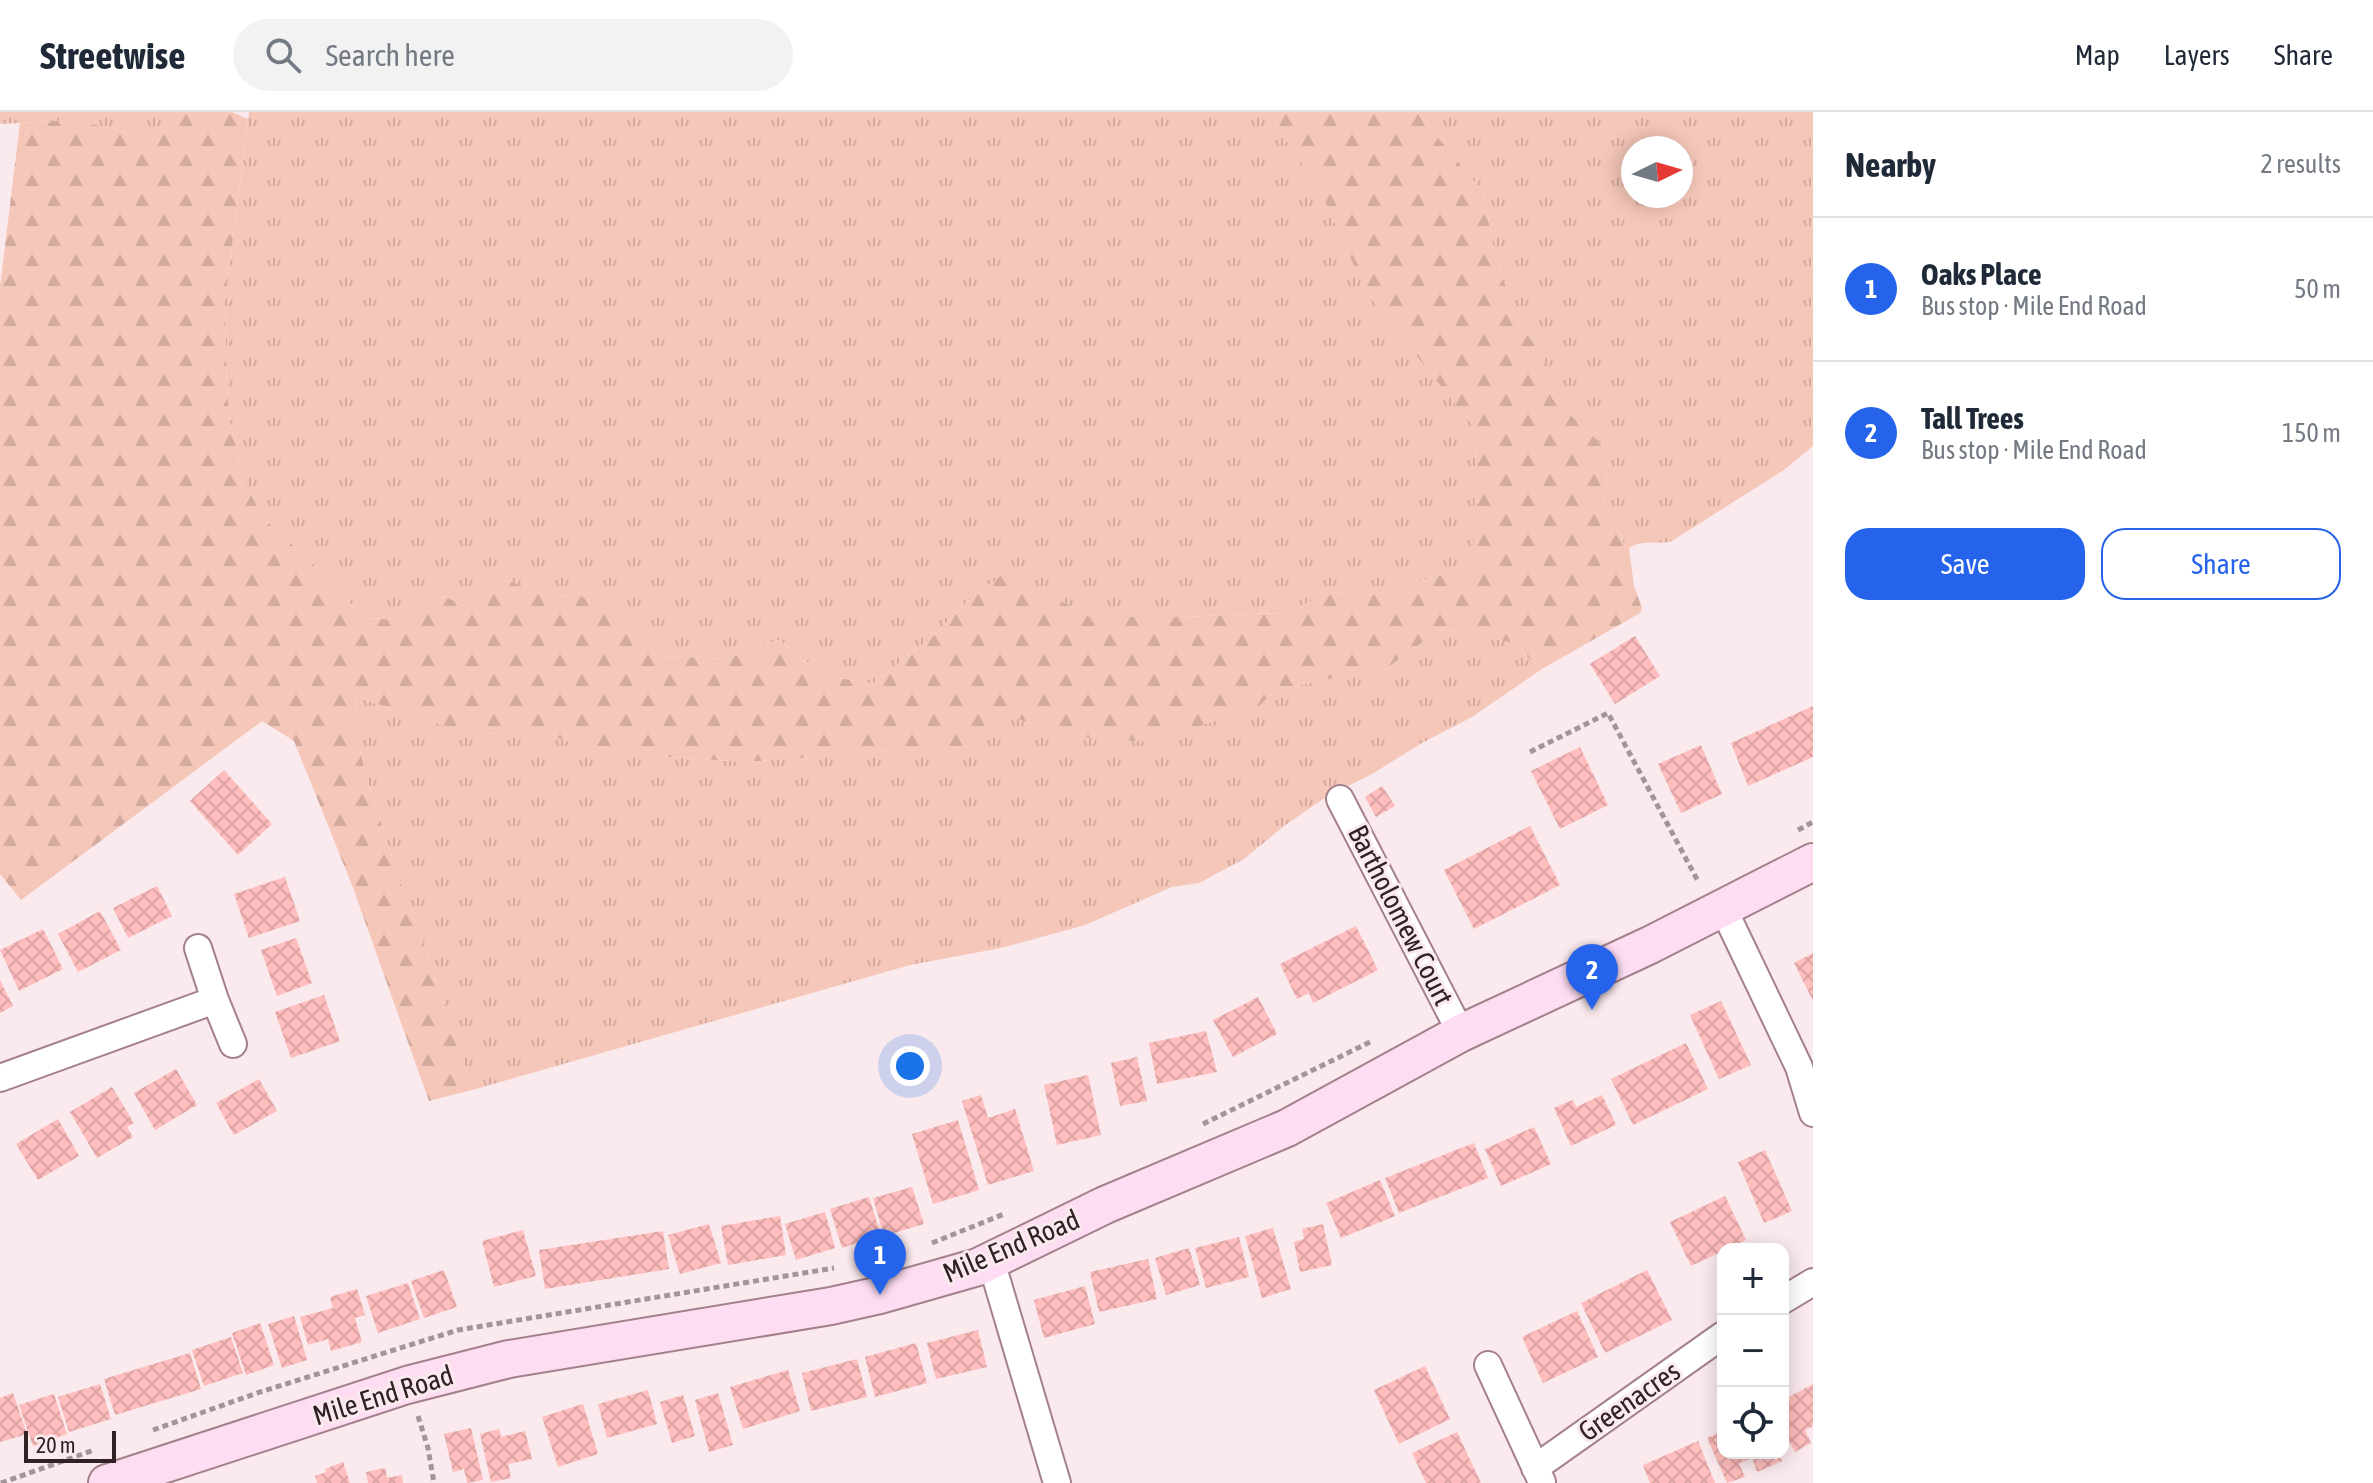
<!DOCTYPE html>
<html lang="en">
<head>
<meta charset="utf-8">
<style>
	body { margin:0; font-family:"Asap Condensed",sans-serif; background:#f2f2f3; color:#1f2937 }
	.controls { position:absolute; right:24px; bottom:24px; display:grid; overflow:hidden; border-radius:16px; box-shadow:0 4px 20px #0003 }
	.controls button { width:72px; height:72px; display:grid; place-items:center; padding:0; border:0; border-bottom:2px solid #e0e1e3; background:#fff; color:#1f2937; font:40px sans-serif }
	.compass { position:absolute; left:1621px; top:24px; width:72px; height:72px; border-radius:50%; background:#fff; box-shadow:0 4px 20px #0003; rotate:85deg }
	.scale { position:absolute; left:24px; bottom:20px; width:92px; box-sizing:border-box; padding-left:8px; border:4px solid #302125; border-top:0; font-size:22px; line-height:28px; white-space:nowrap; color:#302125; -webkit-text-stroke:6px #fae9ed; paint-order:stroke }
	.you { position:absolute; left:910px; top:954px; width:28px; height:28px; margin:-20px; border:6px solid #fff; border-radius:50%; background:#1a73e8; box-shadow:0 0 0 12px #1a73e833 }
	.badge { display:grid; place-items:center; width:52px; height:52px; border-radius:50%; background:#2563eb; color:#fff; font-size:26px; font-weight:700 }
	.pin { position:absolute; translate:-50% -66px; filter:drop-shadow(0 2px 4px #0008) }
	.pin::after { content:''; position:absolute; top:42px; width:28px; height:24px; background:inherit; clip-path:polygon(0 0,100% 0,50% 100%) }
	.list { margin:0; padding:0; list-style:none }
	h2 { display:flex; justify-content:space-between; align-items:center; height:104px; margin:0; padding:0 32px; font-size:34px }
	h2 small { font-size:26px; font-weight:400; color:#747a83 }
	.list li { display:grid; grid-template-columns:52px 1fr auto; gap:24px; align-items:center; box-sizing:border-box; height:144px; padding:0 32px; border-top:2px solid #e0e1e3 }
	.list b { display:block; font-size:30px; white-space:nowrap }
	.list p { margin:0; font-size:26px; white-space:nowrap; color:#747a83 }
	.list em { font-size:26px; font-style:normal; color:#747a83 }
	.actions { display:flex; gap:16px; padding:24px 32px }
	.actions a { flex:1; padding:18px 0; border:2px solid #2563eb; border-radius:24px; text-align:center; font-size:28px; color:#2563eb }
	.actions .main { background:#2563eb; color:#fff }
	.icon { flex:none; width:44px; height:44px; fill:none; stroke:currentColor; stroke-width:2; stroke-linecap:round; stroke-linejoin:round }
	.map { position:relative; flex:none; width:1813px; height:1371px; overflow:hidden }
	header { display:flex; align-items:center; gap:48px; box-sizing:border-box; height:112px; padding:0 40px; background:#fff; border-bottom:2px solid #e0e1e3 }
	header strong { font-size:38px }
	nav { display:flex; gap:44px; margin-inline-start:auto; font-size:28px }
	.search { width:560px; height:72px; background:#f2f2f3; display:flex; align-items:center; gap:20px; box-sizing:border-box; padding:0 28px; border-radius:44px; color:#747a83; font-size:30px }
	main { display:flex }
	aside { flex:1; background:#fff }
	.map>svg:first-child { display:block }
	.grass { fill:url(#grass-tufts); fill-rule:evenodd }
	.forest { fill:url(#forest-firs) }
	.building { fill:url(#building-cross-hatch) }
	.lines { fill:none; stroke-linecap:round; stroke-linejoin:round }
	.street-casing { stroke:#a4808a; stroke-width:30 }
	.secondary-casing { stroke:#a4808a; stroke-width:40 }
	.path { stroke:#a49498; stroke-width:5; stroke-dasharray:6 4; stroke-linecap:butt }
	.street { stroke:#fff; stroke-width:26 }
	.secondary { stroke:#feddf2; stroke-width:36 }
	.labels { text-anchor:middle; stroke-width:6; stroke-linejoin:round; paint-order:stroke }
	.street-label { font-size:28px; fill:#302125; stroke:#fae9ed }
</style>
</head>
<body>
<header>
<strong>Streetwise</strong>
<div class="search"><svg class="icon" aria-label="search" viewBox="0 0 24 24"><circle cx="10" cy="10" r="6"/><path d="M15 15l6 6"/></svg>Search here</div>
<nav><a>Map</a><a>Layers</a><a>Share</a></nav>
</header>
<main>
<div class="map">
<svg width="1813" height="1371" viewBox="0 0 1813 1371">
	<defs>
		<pattern id="grass-tufts" width="24" height="20" patternUnits="userSpaceOnUse" patternTransform="scale(2)"><rect width="24" height="20" fill="#f5c7b8"/><path d="M3 7l-1-3M5 7V3M7 7l1-3M15 17l-1-3M17 17v-4M19 17l1-3" fill="none" stroke="#d2ab9e"/></pattern>
		<pattern id="forest-firs" width="22" height="20" patternUnits="userSpaceOnUse" patternTransform="scale(2)"><rect width="22" height="20" fill="#f5c7b8"/><path d="M5 1l3.5 6h-7zM16 11l3.5 6h-7z" fill="#d2ab9e"/></pattern>
		<pattern id="building-cross-hatch" width="8" height="8" patternUnits="userSpaceOnUse" patternTransform="scale(2)"><rect width="8" height="8" fill="#ffbebd"/><path d="M0 0l8 8M0 8l8-8" fill="none" stroke="#dba3a2"/></pattern>
	</defs>
	<rect width="100%" height="100%" fill="#fae9ed"/>
	<path class="grass" d="M0,0H175L168,17L148,31L114,17L73,8L0,12Z
		M249,0H1268L1476,318L1474,454L1367,484L1335,480L1296,500L1182,505H1089L1039,476L971,486L930,527L872,572L823,563L779,528L726,547L662,544L640,511L581,484L550,485L508,468L462,493L444,484L403,508L364,506L309,448L263,406L246,375L230,310L227,278L225,190Z
		M1417,0H1813V334L1784,358L1670,430C1657,432 1639,428 1629,436L1625,435L1611,401L1603,391L1609,350L1605,335L1552,286L1544,245L1516,208L1493,133L1483,80ZM1633,36H1681V84H1633Z
		M1441,517L1520,532L1525,543L1542,557L1472,605L1422,631L1372,662L1326,685L1284,714L1244,747L1199,771L1172,775L1085,813L1001,836L910,853L472,978L426,837L402,775L370,678L354,615L356,585L473,623L526,619L606,637L667,645L747,650L971,633L1005,603L1070,624L1257,596L1277,577L1387,556Z"/>
	<path class="forest" d="M175,0H232L248,7L225,190L227,278L230,310L239,347L247,375L263,406L309,448L364,506L403,508L444,484L462,493L508,468L550,485L581,484L640,511L662,544L726,547L779,528L823,563L872,572L930,527L971,486L1001,464L1039,476L1089,505H1182L1280,501L1335,480L1367,484L1473,454L1476,318L1367,182L1324,87L1268,0H1417L1483,80L1493,133L1516,208L1544,245L1552,286L1605,335L1609,350L1603,391L1611,401L1625,435L1629,436L1634,474L1642,496L1640,501L1542,557L1525,543L1520,532L1441,517L1387,556L1277,577L1257,596L1149,630L1070,624L1005,603L972,633L747,650L667,645L610,638L526,619L473,623L356,585L354,615L370,678L402,775L426,837L472,978L429,989L352,773L294,629L262,609L21,788L0,762V175L20,11L73,8L114,17L148,31L168,17Z"/>
	<path class="building" d="M1635,524L1660,564L1615,592L1590,552Z
		M1813,594V645L1748,674L1731,631Z
		M1701,633L1722,682L1681,701L1658,652Z
		M1580,635L1608,693L1560,717L1531,659Z
		M224,658L272,712L238,743L190,689Z
		M1382,674L1395,694L1376,705L1365,685Z
		M1530,714L1560,773L1474,817L1444,758Z
		M285,765L300,809L249,826L234,782Z
		M157,774L172,804L128,826L113,796Z
		M100,799L121,838L78,860L58,822Z
		M1356,814L1378,858L1313,891L1309,881L1297,887L1280,852Z
		M43,817L63,857L19,879L0,838Z
		M296,826L312,871L277,884L261,838Z
		M1813,841V889L1794,851Z
		M0,868L13,894L0,901Z
		M324,883L340,929L291,946L275,900Z
		M1258,885L1277,922L1233,945L1213,908Z
		M1721,889L1751,953L1719,967L1690,903Z
		M1206,919L1217,960L1157,972L1149,931Z
		M1686,931L1708,977L1633,1013L1611,967Z
		M1137,945L1147,989L1120,994L1111,951Z
		M176,957L197,993L155,1018L134,981Z
		M1088,963L1101,1023L1057,1033L1044,973Z
		M259,967L277,999L234,1023L216,991Z
		M112,975L134,1011L127,1015L133,1025L97,1046L70,1000Z
		M981,983L988,1006L1015,997L1034,1059L988,1073L962,989Z
		M1602,983L1616,1013L1571,1034L1554,996L1573,988L1576,995Z
		M58,1007L79,1044L38,1068L16,1032Z
		M958,1008L979,1078L933,1092L912,1022Z
		M1534,1015L1551,1052L1501,1074L1485,1037Z
		M1474,1031L1488,1066L1399,1101L1385,1066Z
		M1765,1038L1792,1099L1764,1111L1738,1050Z
		M1380,1068L1395,1104L1341,1126L1326,1091Z
		M912,1075L924,1112L884,1124L873,1086Z
		M1725,1084L1746,1128L1691,1154L1670,1110Z
		M869,1085L881,1123L842,1136L830,1097Z
		M825,1100L835,1136L796,1148L785,1112Z
		M780,1104L786,1143L728,1153L721,1114Z
		M709,1112L721,1151L680,1162L668,1123Z
		M1323,1112L1332,1153L1300,1160L1294,1130L1304,1127L1302,1117Z
		M1273,1116L1291,1177L1262,1186L1245,1124Z
		M523,1118L536,1164L494,1175L482,1129Z
		M663,1119L669,1157L545,1177L539,1138Z
		M1239,1125L1249,1165L1206,1176L1195,1136Z
		M1189,1136L1200,1173L1166,1183L1155,1146Z
		M1148,1147L1157,1187L1099,1200L1090,1160Z
		M444,1158L457,1195L424,1206L411,1169Z
		M1647,1158L1672,1208L1605,1241L1581,1191Z
		M408,1171L420,1207L378,1221L366,1184Z
		M1085,1174L1095,1212L1044,1226L1034,1188Z
		M357,1177L365,1203L355,1206L362,1230L331,1239L328,1227L308,1233L300,1205L333,1196L330,1185Z
		M1577,1199L1598,1245L1543,1271L1522,1225Z
		M294,1204L307,1248L282,1256L268,1212Z
		M260,1211L274,1253L246,1263L232,1221Z
		M978,1218L987,1255L936,1267L927,1231Z
		M231,1225L243,1261L204,1274L192,1238Z
		M916,1231L927,1271L875,1285L865,1245Z
		M190,1241L201,1277L115,1303L104,1267Z
		M857,1247L867,1285L811,1299L802,1261Z
		M1425,1254L1450,1307L1399,1332L1374,1278Z
		M788,1258L800,1299L743,1317L730,1275Z
		M100,1272L111,1307L69,1320L58,1285Z
		M1813,1272V1314L1805,1318L1811,1331L1795,1340L1783,1318V1288Z
		M648,1278L657,1312L607,1326L598,1292Z
		M13,1281L27,1322L0,1330V1286Z
		M718,1281L733,1333L709,1340L695,1288Z
		M54,1282L67,1322L33,1334L19,1293Z
		M683,1283L695,1324L672,1331L660,1290Z
		M583,1292L598,1342L558,1355L542,1305Z
		M471,1316L483,1368L467,1371L464,1357L453,1360L444,1322Z
		M499,1317L501,1325L525,1319L532,1347L508,1352L511,1366L491,1370L480,1322Z
		M1723,1319V1341H1779L1782,1349L1757,1360L1752,1346L1739,1352L1745,1365L1727,1371L1707,1326Z
		M1457,1320L1481,1371H1426L1412,1341Z
		M1698,1329L1715,1371H1650L1643,1353Z
		M343,1350L350,1371H317L315,1364L326,1360L325,1357Z
		M385,1356L387,1366L402,1363L403,1371H368L366,1360Z"/>
	<g class="lines">
		<defs>
			<path id="street" d="M1340,687L1461,921
				M1723,796L1799,955L1813,1001
				M198,836L215,888
				M0,966L215,888L233,932
				M991,1149L1057,1371
				M1783,1188L1813,1170
				M1488,1253L1542,1370
				M1535,1356L1723,1223"/>
			<path id="secondary" d="M107,1371L407,1273L509,1247L831,1194L880,1183L978,1155L1105,1093L1287,1016L1461,921L1650,833L1813,750"/>
		</defs>
		<use href="#street" class="street-casing"/>
		<use href="#secondary" class="secondary-casing"/>
		<path class="path" d="M1530,640L1608,601L1699,771
			M1798,718L1813,710
			M1203,1012L1370,930
			M932,1131L1004,1102
			M418,1304L428,1336L434,1371
			M153,1318L260,1280L458,1218L834,1156
			M1,1371L94,1338"/>
		<use href="#street" class="street"/>
		<use href="#secondary" class="secondary"/>
	</g>
	<g class="labels">
		<g class="street-label">
			<text transform="translate(1401 803) rotate(63)" y="10">Bartholomew Court</text>
			<text transform="translate(1011 1134) rotate(-23)" y="10">Mile End Road</text>
			<text transform="translate(383 1283) rotate(-17)" y="10">Mile End Road</text>
			<text transform="translate(1629 1289) rotate(-35)" y="10">Greenacres</text>
		</g>
	</g>
</svg>
<div class="controls">
<button>+</button>
<button>−</button>
<button><svg class="icon" aria-label="locate" viewBox="0 0 24 24"><circle cx="12" cy="12" r="6"/><path d="M12 2v4M12 18v4M2 12h4M18 12h4"/></svg></button>
</div>
<svg class="compass" viewBox="-18 -18 36 36"><path d="M0-13l5 13h-10z" fill="#e53935"/><path d="M0 13l5-13h-10z" fill="#747a83"/></svg>
<div class="scale">20 m</div>
<div class="you"></div>
<div class="pin badge" style="left:880px;top:1183px">1</div>
<div class="pin badge" style="left:1592px;top:898px">2</div>
</div>
<aside>
<h2>Nearby<small>2 results</small></h2>
<ul class="list">
<li><span class="badge">1</span><div><b>Oaks Place</b><p>Bus stop · Mile End Road</p></div><em>50 m</em></li>
<li><span class="badge">2</span><div><b>Tall Trees</b><p>Bus stop · Mile End Road</p></div><em>150 m</em></li>
</ul>
<div class="actions"><a class="main">Save</a><a>Share</a></div>
</aside>
</main>
</body>
</html>
